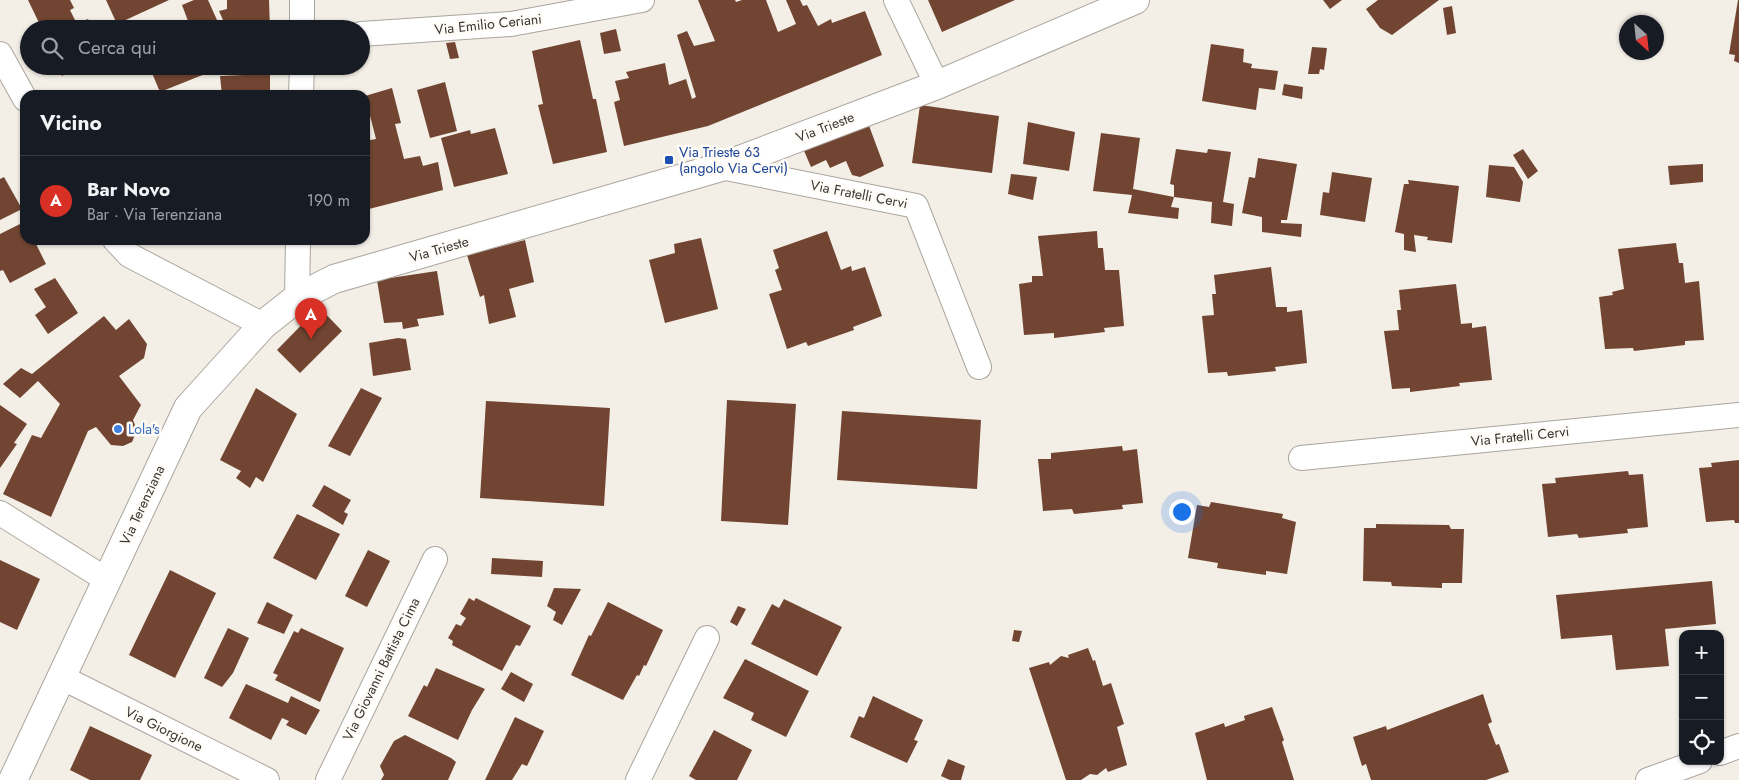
<!DOCTYPE html>
<html lang="it">
<head>
<meta charset="utf-8">
<style>
	body { margin:0; font-family:Jost,sans-serif; background:#20242c; color:#f1f3f6 }
	.controls { position:absolute; right:15px; bottom:15px; display:grid; overflow:hidden; border-radius:10px; box-shadow:0 1px 4px #0004 }
	.controls button { width:45px; height:45px; display:grid; place-items:center; padding:0; border:0; border-bottom:1px solid #363941; background:#171b24; color:#f1f3f6; font:25px sans-serif }
	.compass { position:absolute; left:1619px; top:15px; width:45px; height:45px; border-radius:50%; background:#171b24; box-shadow:0 1px 4px #0004; rotate:153deg }
	.you { position:absolute; left:1181px; top:511px; width:18px; height:18px; margin:-12px; border:4px solid #fff; border-radius:50%; background:#1a73e8; box-shadow:0 0 0 8px #1a73e833 }
	.badge { display:grid; place-items:center; width:32px; height:32px; border-radius:50%; background:#d93025; color:#fff; font-size:16px; font-weight:700 }
	.pin { position:absolute; translate:-50% -41px; filter:drop-shadow(0 1px 2px #0008) }
	.pin::after { content:''; position:absolute; top:26px; width:18px; height:15px; background:inherit; clip-path:polygon(0 0,100% 0,50% 100%) }
	.list { margin:0; padding:0; list-style:none }
	h2 { display:flex; justify-content:space-between; align-items:center; height:65px; margin:0; padding:0 20px; font-size:21px }
	h2 small { font-size:16px; font-weight:400; color:#9ea1a6 }
	.list li { display:grid; grid-template-columns:32px 1fr auto; gap:15px; align-items:center; box-sizing:border-box; height:90px; padding:0 20px; border-top:1px solid #363941 }
	.list b { display:block; font-size:19px; white-space:nowrap }
	.list p { margin:0; font-size:16px; white-space:nowrap; color:#9ea1a6 }
	.list em { font-size:16px; font-style:normal; color:#9ea1a6 }
	.icon { flex:none; width:28px; height:28px; fill:none; stroke:currentColor; stroke-width:2; stroke-linecap:round; stroke-linejoin:round }
	.map { position:relative; flex:none; width:1739px; height:780px; overflow:hidden }
	.search { position:absolute; background:#171b24; box-shadow:0 1px 4px #0004; left:20px; top:20px; width:350px; height:55px; display:flex; align-items:center; gap:12px; box-sizing:border-box; padding:0 18px; border-radius:28px; color:#9ea1a6; font-size:19px }
	.panel { position:absolute; background:#171b24; box-shadow:0 1px 4px #0004; left:20px; top:90px; width:350px; height:155px; border-radius:15px }
	.map>svg:first-child { display:block }
	.building { fill:#714531 }
	.lines { fill:none; stroke-linecap:round; stroke-linejoin:round }
	.minor-casing { stroke:#aaa59d; stroke-width:26 }
	.tertiary-casing { stroke:#aaa59d; stroke-width:30 }
	.minor { stroke:#fff; stroke-width:24 }
	.tertiary { stroke:#fff; stroke-width:28 }
	.transit-dot { fill:#1a4fb4; stroke:#fffcf7; stroke-width:2 }
	.shop-dot { fill:#3f7fe0; stroke:#fffcf7; stroke-width:2 }
	.labels { text-anchor:middle; stroke-width:5; stroke-linejoin:round; paint-order:stroke }
	.street-label { font-size:14px; fill:#383633; stroke:#fffcf7 }
	.transit-label { font-size:14px; fill:#164399; stroke:#fffcf7; text-anchor:start }
	.shop-label { font-size:14px; fill:#366cbe; stroke:#fffcf7; text-anchor:start }
</style>
</head>
<body>
<div class="map">
<svg width="1739" height="780" viewBox="0 0 1739 780">
	<rect width="100%" height="100%" fill="#f3eee6"/>
	<path class="building" d="M28,0H70L74,8L70,10L77,24L88,19L93,29H42Z
		M106,0H169L117,24Z
		M194,0H208L221,29H191L182,5Z
		M227,0H269L270,29H227L219,11L227,9Z
		M698,0H735L736,2L742,0H766L778,32L796,24L786,0H800L803,6L807,5L818,26L831,19L832,23L865,11L882,55L708,126L624,146L614,102L620,100L615,81L629,78L626,72L665,63L669,85L686,79L692,99L696,97L677,35L687,31L694,46L715,41Z
		M928,0H1015L942,32Z
		M1323,0H1342L1330,9Z
		M1378,0H1439L1392,35L1380,28L1366,9Z
		M1738,0H1739V63L1734,61L1735,55L1729,54Z
		M1452,6L1456,33L1447,35L1443,8Z
		M616,29L621,51L604,54L600,33Z
		M580,40L593,99H596L607,152L553,164L538,105L543,104L532,51Z
		M455,42L459,58L450,59L446,43Z
		M1211,44L1244,49L1243,62L1252,64L1251,68L1278,71L1275,90L1259,88L1256,110L1202,101Z
		M1312,47L1327,48L1324,70L1320,69L1319,74H1308Z
		M57,66H80L62,76Z
		M149,66H225L160,92Z
		M270,74V95H222L220,76Z
		M445,82L457,131L430,138L417,90Z
		M1284,84L1303,87L1302,99L1282,95Z
		M392,88L401,123L395,124L404,159L420,156L423,166L438,162L443,190L365,210V141L376,139L365,96Z
		M920,105L999,116L992,173L912,163Z
		M1028,122L1075,132L1069,171L1023,164Z
		M868,123L884,166L860,177L852,175L846,161L830,168L826,160L811,167L802,146Z
		M495,128L508,174L454,187L441,138L470,130L471,134Z
		M1101,133L1140,138L1133,189L1174,197L1171,207L1179,208L1178,219L1128,213L1132,195L1093,191Z
		M1176,149L1207,153L1208,149L1231,152L1223,202L1234,204L1232,226L1211,223L1212,202L1174,197V185L1170,184Z
		M1523,149L1538,171L1528,179L1513,155Z
		M1258,158L1297,164L1287,220H1281V223L1302,224L1301,237L1262,232V217L1242,213L1249,177L1255,178Z
		M1703,164V182L1670,185L1668,166Z
		M1489,165L1514,167L1523,182L1520,202L1486,197Z
		M1332,172L1372,178L1365,222L1320,215L1323,192L1329,193Z
		M1011,174L1037,177L1033,200L1008,194Z
		M4,177L22,209L0,220V179Z
		M1408,180L1459,186L1452,243L1427,240L1428,237L1414,235L1416,252L1404,250V234L1395,232L1404,184H1409Z
		M24,222L25,240H34L46,264L10,283L3,270L0,271V234Z
		M827,231L841,270L851,266L852,271L865,267L882,316L853,327L854,330L808,346L806,342L787,349L769,294L782,290L775,270L779,268L773,250Z
		M1097,231L1098,248H1103L1105,270H1119L1124,326L1104,328L1105,332L1054,338V333L1024,335L1019,284L1032,282V276H1043L1038,236Z
		M701,238L718,309L665,323L649,260L675,253L674,244Z
		M162,240H176L165,245Z
		M525,240L534,282L509,289L516,317L489,324L484,295L480,297L467,255Z
		M1676,243L1679,263H1683L1685,283L1699,281L1704,340L1685,341V345L1634,351L1633,348L1605,349L1599,297L1613,295L1612,292L1624,289L1618,249Z
		M1271,267L1276,307H1287V312L1302,310L1307,363L1275,367L1276,371L1228,376L1227,372L1208,373L1202,316L1214,315L1212,294H1216L1214,275Z
		M437,271L444,315L417,319L419,326L403,329L402,322L384,323L377,280Z
		M55,278L78,313L48,334L35,315L46,307L34,289Z
		M1456,284L1461,324L1472,323V328L1486,326L1492,380L1459,383L1460,386L1410,392V388L1392,389L1384,331L1399,330L1397,310H1401L1399,290Z
		M319,307L342,331L300,373L277,350Z
		M104,316L116,330L129,319L147,344L144,358L119,376L141,405L133,420L137,430L132,442L123,446L111,445L96,427L88,431L51,517L3,494L32,435L41,438L60,404L38,381L20,398L3,384L21,368L32,374Z
		M398,338L406,339L411,370L373,376L369,343Z
		M256,388L297,414L263,482L256,477L250,488L236,478L241,471L220,460Z
		M361,388L382,398L350,456L328,446Z
		M727,400L796,404L788,525L721,521Z
		M486,401L610,408L604,506L480,498Z
		M0,405L27,424L14,443L17,444L0,468Z
		M842,411L981,420L977,489L837,480Z
		M1122,446L1123,451L1137,449L1143,503L1122,505L1123,509L1074,514L1072,509L1043,511L1038,459H1051V453Z
		M1739,460V523H1735L1734,520L1706,522L1699,468L1712,467L1711,463Z
		M1628,471L1629,475L1643,474L1648,527L1627,529L1628,533L1579,538L1577,534L1548,537L1542,484L1556,483L1555,478Z
		M324,485L351,500L344,512L348,514L343,525L312,506Z
		M1211,502L1283,514L1282,518L1296,522L1287,574L1266,571V575L1217,568L1218,563L1188,558L1197,505L1209,507Z
		M297,514L340,534L316,580L273,558Z
		M1376,524L1449,525L1451,529H1464L1462,583H1442V588L1392,586L1391,582L1363,581L1364,528H1376Z
		M368,550L390,561L367,607L345,596Z
		M492,558L543,561L542,577L491,574Z
		M0,560L40,579L17,630L0,622Z
		M170,570L216,593L175,678L129,655Z
		M1712,581L1716,624L1665,629L1669,666L1616,670L1612,635L1561,639L1556,595Z
		M554,588L581,589L562,625L553,620L556,612L547,606Z
		M469,598L474,601L476,598L531,626L520,646L516,645L502,671L452,645L453,641L448,638L456,624L461,626L466,618L460,614Z
		M784,599L842,627L817,676L751,644L772,604L779,608Z
		M267,602L293,615L284,634L257,623Z
		M608,602L663,630L646,666L644,665L639,676L637,675L623,700L571,675L589,635L591,636Z
		M738,606L746,609L737,626L730,622Z
		M228,628L249,638L233,673L222,687L204,678Z
		M301,628L344,648L320,702L275,680L278,675L273,673L294,631L298,633Z
		M1014,630L1022,631L1019,642L1012,641Z
		M1088,648L1093,661L1095,660L1103,686L1111,683L1124,724L1117,727L1127,765L1108,772L1106,768L1097,775L1090,774L1081,780H1066L1029,668L1049,662L1050,665L1061,656L1069,658L1068,655Z
		M745,659L809,691L786,737L751,720L754,713L723,698Z
		M436,668L485,689L472,710L458,740L408,716L424,685L427,687Z
		M511,672L533,684L524,702L501,689Z
		M246,684L288,703L291,696L320,710L306,735L286,725L289,721L282,718L271,740L229,718Z
		M1483,694L1492,722L1488,724L1496,745L1499,744L1509,772L1486,780H1371L1366,764L1362,766L1353,737L1386,726L1387,730Z
		M873,696L923,720L914,740L918,741L907,763L850,737L859,716L864,718Z
		M1272,707L1284,740L1282,742L1294,780H1207L1195,733L1224,723L1225,727L1245,720L1244,716Z
		M515,717L544,731L527,766L522,764L512,780H485Z
		M90,726L152,755L140,780H90L70,770Z
		M714,730L752,750L737,780H696L689,776Z
		M405,735L451,758L456,762L448,780H381L384,775L380,766L394,741Z
		M948,759L965,766L961,780H950L941,776Z"/>
	<g class="lines">
		<defs>
			<path id="minor" d="M302,0V29
				M896,0L937,85
				M361,34L511,24L642,0
				M0,54L25,99
				M301,95L302,66
				M721,167L916,206L979,367
				M115,240L129,255L263,325
				M297,298L298,240
				M1301,458L1739,415
				M0,513L107,580
				M61,677L267,780
				M1720,753L1739,746
				M328,780L435,559
				M638,780L707,638
				M1648,780L1700,761"/>
			<path id="tertiary" d="M13,780L188,408L263,325L297,298L334,279L721,167L937,85L1135,0"/>
		</defs>
		<use href="#minor" class="minor-casing"/>
		<use href="#tertiary" class="tertiary-casing"/>
		<use href="#minor" class="minor"/>
		<use href="#tertiary" class="tertiary"/>
	</g>
	<rect class="transit-dot" x="664" y="155" width="10" height="10" rx="2.5"/>
	<circle class="shop-dot" cx="118" cy="429" r="5"/>
	<g class="labels">
		<g class="street-label">
			<text transform="translate(488 24) rotate(-6)" y="5">Via Emilio Ceriani</text>
			<text transform="translate(825 127) rotate(-21)" y="5">Via Trieste</text>
			<text transform="translate(859 194) rotate(11)" y="5">Via Fratelli Cervi</text>
			<text transform="translate(439 249) rotate(-16)" y="5">Via Trieste</text>
			<text transform="translate(1520 436) rotate(-6)" y="5">Via Fratelli Cervi</text>
			<text transform="translate(142 505) rotate(-65)" y="5">Via Terenziana</text>
			<text transform="translate(381 669) rotate(-64)" y="5">Via Giovanni Battista Cima</text>
			<text transform="translate(164 729) rotate(26)" y="5">Via Giorgione</text>
		</g>
		<g class="transit-label">
			<text x="679" y="157">Via Trieste 63<tspan x="679" dy="16">(angolo Via Cervi)</tspan></text>
		</g>
		<g class="shop-label">
			<text x="128" y="434">Lola's</text>
		</g>
	</g>
</svg>
<div class="controls">
<button>+</button>
<button>−</button>
<button><svg class="icon" aria-label="locate" viewBox="0 0 24 24"><circle cx="12" cy="12" r="6"/><path d="M12 2v4M12 18v4M2 12h4M18 12h4"/></svg></button>
</div>
<svg class="compass" viewBox="-18 -18 36 36"><path d="M0-13l5 13h-10z" fill="#e53935"/><path d="M0 13l5-13h-10z" fill="#9ea1a6"/></svg>
<div class="you"></div>
<div class="pin badge" style="left:311px;top:339px">A</div>
<div class="search"><svg class="icon" aria-label="search" viewBox="0 0 24 24"><circle cx="10" cy="10" r="6"/><path d="M15 15l6 6"/></svg>Cerca qui</div>
<section class="panel">
<h2>Vicino<small></small></h2>
<ul class="list">
<li><span class="badge">A</span><div><b>Bar Novo</b><p>Bar · Via Terenziana</p></div><em>190 m</em></li>
</ul>
</section>
</div>
</body>
</html>
